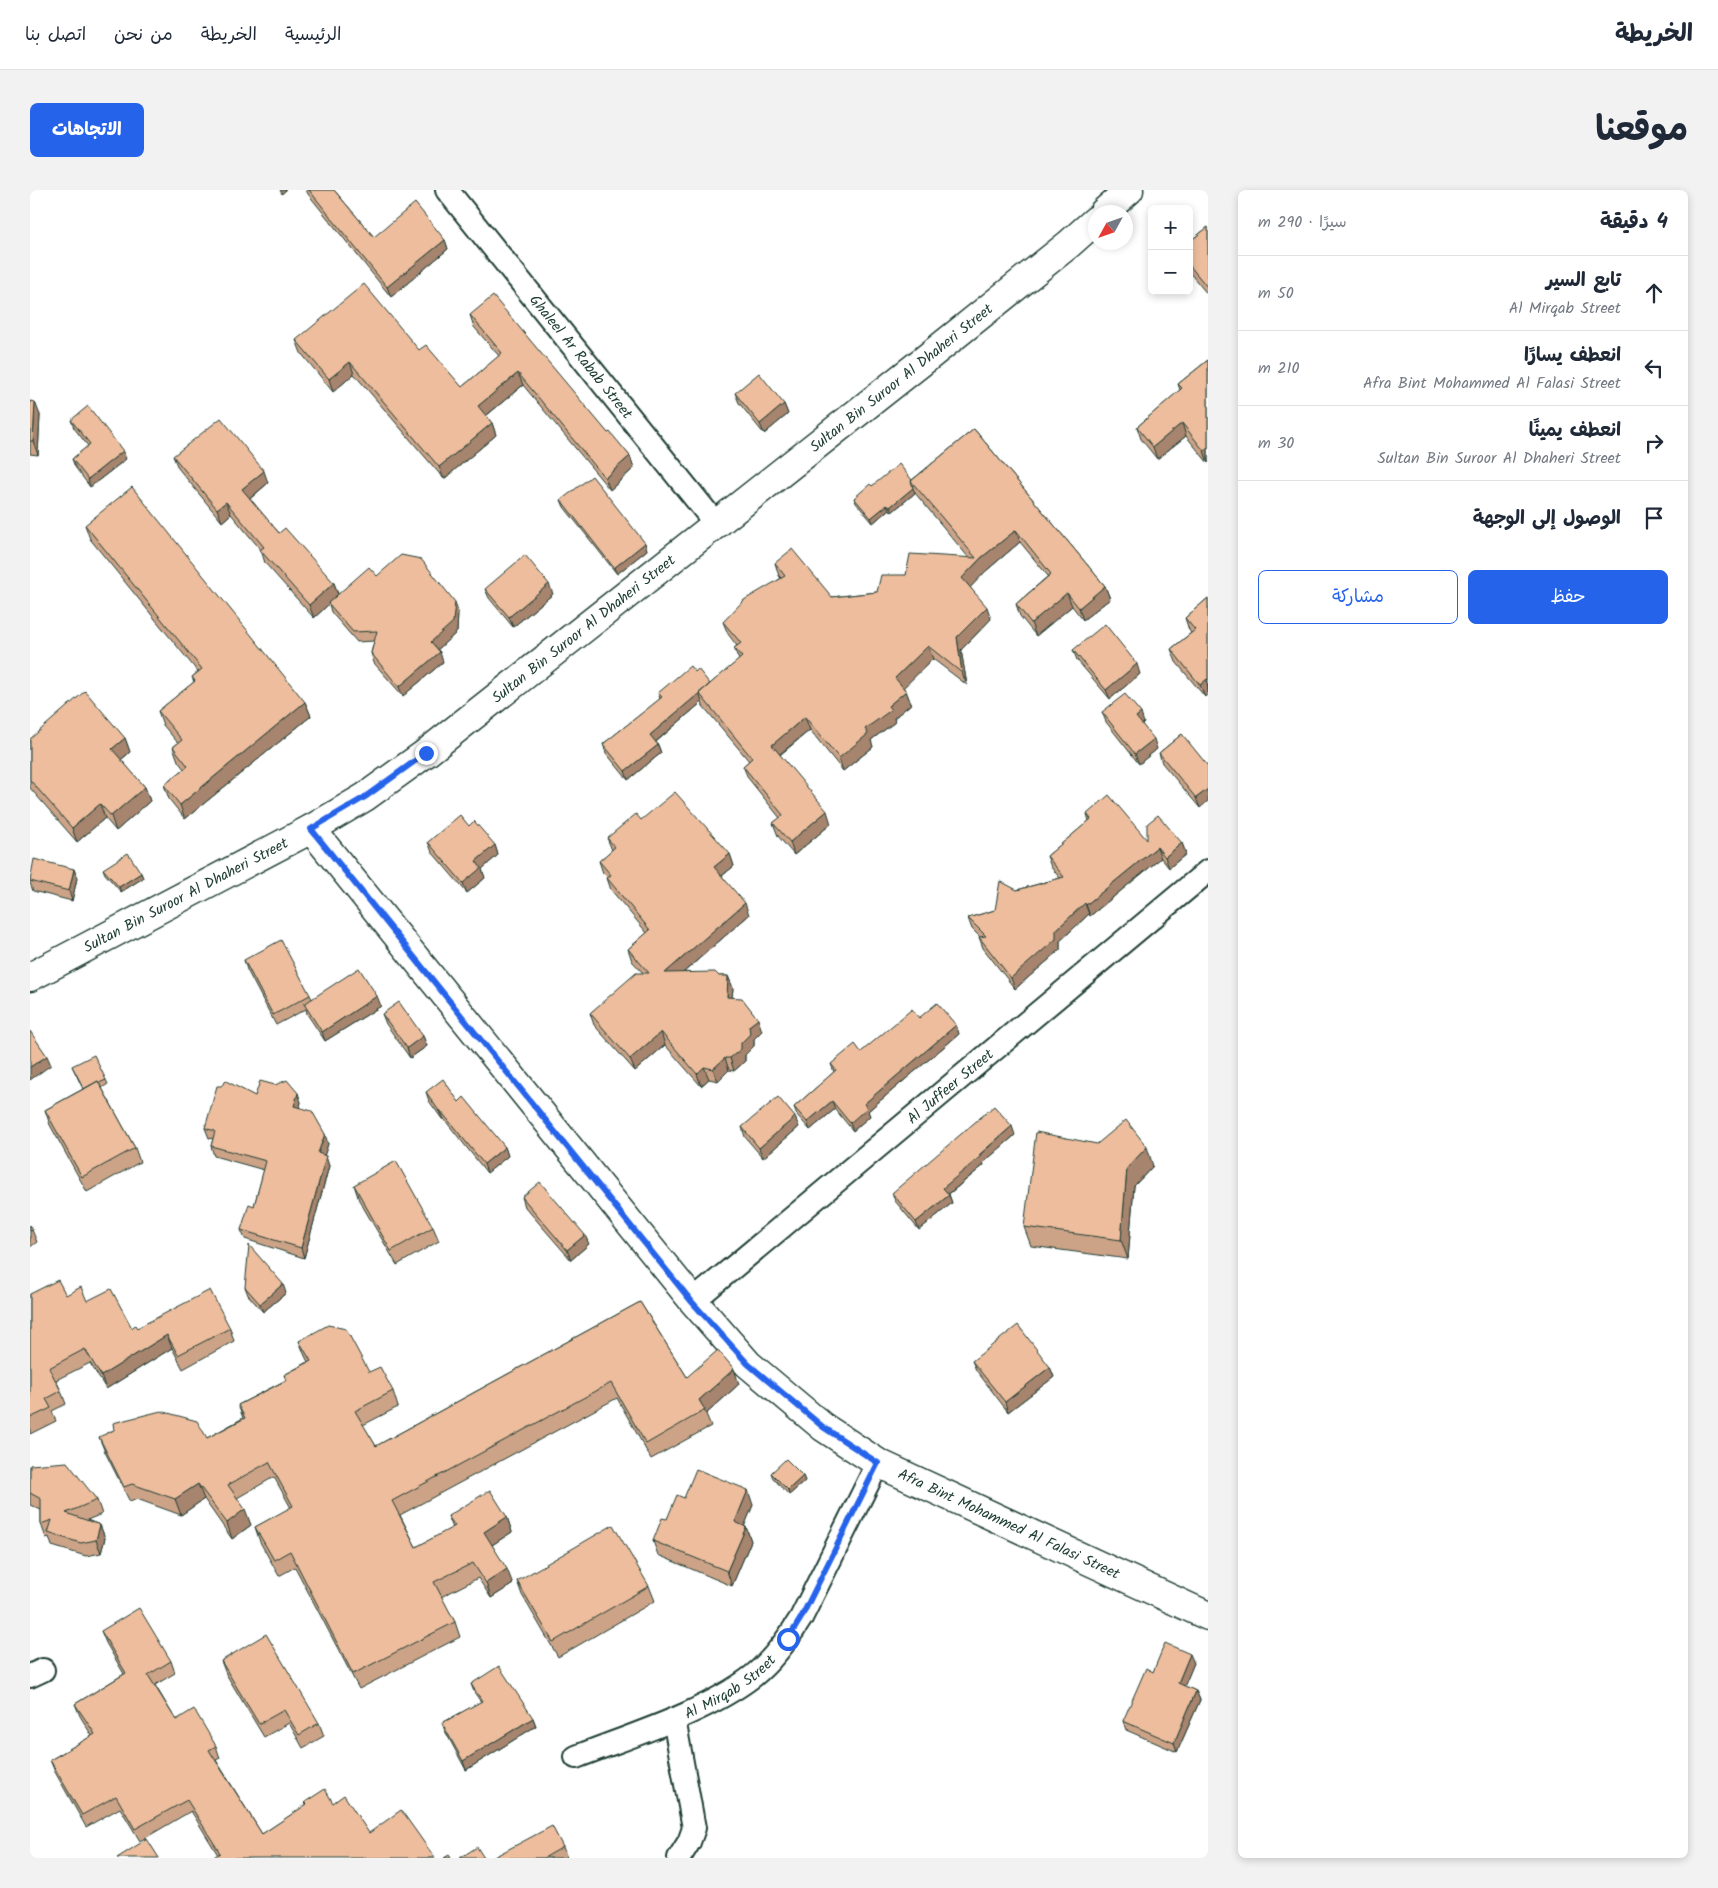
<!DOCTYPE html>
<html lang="ar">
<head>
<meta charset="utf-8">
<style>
	body { margin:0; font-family:Kalam,"Playpen Sans Arabic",sans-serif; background:#f2f2f3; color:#1f2937; direction:rtl }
	.controls { position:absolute; right:15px; top:15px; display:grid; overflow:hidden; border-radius:8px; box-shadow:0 2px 8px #0003 }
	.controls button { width:45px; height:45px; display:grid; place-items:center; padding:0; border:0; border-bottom:1px solid #e0e1e3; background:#fff; color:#1f2937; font:25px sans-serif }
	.compass { position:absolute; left:1058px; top:15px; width:45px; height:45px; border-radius:50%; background:#fff; box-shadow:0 2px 8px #0003; rotate:230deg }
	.stop { position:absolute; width:15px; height:15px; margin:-11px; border:4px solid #2563eb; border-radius:50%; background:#fff }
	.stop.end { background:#2563eb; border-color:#fff; box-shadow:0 1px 5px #0008 }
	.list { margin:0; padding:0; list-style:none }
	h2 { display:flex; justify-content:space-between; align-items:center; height:65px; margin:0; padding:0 20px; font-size:21px }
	h2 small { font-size:16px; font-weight:400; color:#747a83 }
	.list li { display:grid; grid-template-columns:32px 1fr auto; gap:15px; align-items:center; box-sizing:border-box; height:75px; padding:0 20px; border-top:1px solid #e0e1e3 }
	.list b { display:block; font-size:19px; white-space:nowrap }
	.list p { margin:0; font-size:16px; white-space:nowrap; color:#747a83 }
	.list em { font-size:16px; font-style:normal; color:#747a83 }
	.actions { display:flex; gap:10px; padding:15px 20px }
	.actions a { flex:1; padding:11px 0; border:1px solid #2563eb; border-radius:8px; text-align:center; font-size:18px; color:#2563eb }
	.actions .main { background:#2563eb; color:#fff }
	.icon { flex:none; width:28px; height:28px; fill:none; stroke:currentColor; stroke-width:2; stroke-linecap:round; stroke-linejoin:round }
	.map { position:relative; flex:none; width:1178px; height:1668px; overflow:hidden; direction:ltr; border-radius:8px }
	header { display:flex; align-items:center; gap:30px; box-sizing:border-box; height:70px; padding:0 25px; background:#fff; border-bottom:1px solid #e0e1e3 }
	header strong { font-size:24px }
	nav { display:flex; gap:28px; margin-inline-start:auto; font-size:18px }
	.intro { display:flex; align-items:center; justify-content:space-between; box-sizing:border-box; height:120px; padding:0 30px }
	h1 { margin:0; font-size:35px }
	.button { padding:12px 22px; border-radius:8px; background:#2563eb; color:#fff; font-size:18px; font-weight:700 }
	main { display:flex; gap:30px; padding:0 30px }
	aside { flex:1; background:#fff; border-radius:8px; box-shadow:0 2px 8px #0003 }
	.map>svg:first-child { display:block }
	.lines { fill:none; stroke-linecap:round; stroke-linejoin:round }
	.minor-casing { stroke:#1f3d34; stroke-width:26 }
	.tertiary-casing { stroke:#1f3d34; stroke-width:31 }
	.minor { stroke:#fff; stroke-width:22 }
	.tertiary { stroke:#fff; stroke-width:28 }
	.wall { fill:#cca387; stroke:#1f3d34 }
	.shaded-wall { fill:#a6846e; stroke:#1f3d34 }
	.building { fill:#edbd9d; stroke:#1f3d34 }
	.route { stroke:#2563eb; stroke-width:6 }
	.labels { text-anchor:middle; stroke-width:4; stroke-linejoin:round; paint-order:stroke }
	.street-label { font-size:15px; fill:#1f3d34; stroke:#fff }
</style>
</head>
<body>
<header>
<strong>الخريطة</strong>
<nav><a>الرئيسية</a><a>الخريطة</a><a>من نحن</a><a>اتصل بنا</a></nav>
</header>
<div class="intro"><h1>موقعنا</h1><a class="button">الاتجاهات</a></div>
<main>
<aside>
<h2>4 دقيقة<small>سيرًا · 290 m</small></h2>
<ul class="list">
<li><svg class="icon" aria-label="ahead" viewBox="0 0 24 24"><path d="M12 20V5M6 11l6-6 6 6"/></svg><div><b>تابع السير</b><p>Al Mirqab Street</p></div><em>50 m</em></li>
<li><svg class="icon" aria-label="left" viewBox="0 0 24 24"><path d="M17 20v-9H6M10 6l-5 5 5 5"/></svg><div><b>انعطف يسارًا</b><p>Afra Bint Mohammed Al Falasi Street</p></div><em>210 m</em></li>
<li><svg class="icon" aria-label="right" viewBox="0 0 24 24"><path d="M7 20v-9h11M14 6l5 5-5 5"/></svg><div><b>انعطف يمينًا</b><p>Sultan Bin Suroor Al Dhaheri Street</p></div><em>30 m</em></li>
<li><svg class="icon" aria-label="arrive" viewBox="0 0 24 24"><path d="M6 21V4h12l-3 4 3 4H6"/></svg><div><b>الوصول إلى الوجهة</b></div></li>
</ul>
<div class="actions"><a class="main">حفظ</a><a>مشاركة</a></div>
</aside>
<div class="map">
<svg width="1178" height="1668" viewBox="0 0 1178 1668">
	<rect width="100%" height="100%" fill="#fff"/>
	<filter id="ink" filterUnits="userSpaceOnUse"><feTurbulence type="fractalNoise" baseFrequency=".02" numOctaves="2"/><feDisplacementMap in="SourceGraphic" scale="10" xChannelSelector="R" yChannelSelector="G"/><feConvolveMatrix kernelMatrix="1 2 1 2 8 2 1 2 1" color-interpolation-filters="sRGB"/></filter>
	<g filter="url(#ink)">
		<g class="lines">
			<defs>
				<g id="minor">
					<path id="s1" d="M417,0L686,334"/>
					<path id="s2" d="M663,1111L1178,681"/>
					<path d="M0,1486L13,1480"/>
					<path d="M644,1529L664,1638L659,1652L649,1668"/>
					<path id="s3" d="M546,1567C602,1545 675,1523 723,1486C743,1470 758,1449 771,1428L848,1273"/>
				</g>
				<g id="tertiary">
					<path d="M1074,22L1099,0"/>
					<path id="s4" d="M281,639L663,1111L718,1174L793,1237L848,1273L1178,1426"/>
					<path id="s5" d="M0,787L281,639L335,607L396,563L898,167L1039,54L1066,30"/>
				</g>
			</defs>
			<use href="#minor" class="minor-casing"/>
			<use href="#tertiary" class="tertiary-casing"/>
			<use href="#minor" class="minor"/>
			<use href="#tertiary" class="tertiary"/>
		</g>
		<path class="wall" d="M276,0H304L344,47L415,50L418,59L361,107L278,4Z
			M1178,37V105L1159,82V52Z
			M440,125L578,243L600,266L604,278L580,300L493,195L456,226L462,233L466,245L414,289L324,184L303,202L271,163L266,150L389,160L432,197L469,166L444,137Z
			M1178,170V273L1156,246L1127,269L1111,249L1107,237L1150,200L1148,194Z
			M705,203L754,214L758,224L734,244L709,213Z
			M0,211L10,225L8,265L0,264Z
			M41,230L96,269L60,297L45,277L42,269L58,256L44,238Z
			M944,239L1075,396L1080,409L1053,430L1042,416L1006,446L990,426L986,414L1018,386L990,352L956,381L940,397L961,429L931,460L937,495L903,469L873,497L876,501L881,514L864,528L865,532L841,550L843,557L813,581L780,540L750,565L801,634L764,665L748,646L743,633L750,628L718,588L713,576L719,571L673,516L672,512L626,552L628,555L631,563L598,590L576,563L573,554L630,509L628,503L665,482L680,494L709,470L704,458L707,456L698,444L693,432L751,388L749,386L745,373L802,407L847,402L876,385L939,368L885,303L862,322L859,319L843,333L826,313L824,308L842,296L882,290Z
			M143,266L238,293L220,309L249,343L304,393L308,404L347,386L428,422L427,442L407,460L413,472L373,506L344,473L341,463L344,451L327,452L301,422L299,414L284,428L235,373L231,360L201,324L192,332L148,278Z
			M531,310L615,353L617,360L587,384L534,317Z
			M55,335L275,512L281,526L155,629L139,609L134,595L154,579L148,571L143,557L148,553L133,535L128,521L164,492L162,487L168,482L60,349Z
			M455,399L523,404L483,437L459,408Z
			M1178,408V504L1175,507L1146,472L1141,459L1161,443L1159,440L1155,428Z
			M1043,460L1110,484L1080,509L1047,470Z
			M1072,522L1114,533L1112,535L1127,559L1109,574L1076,532Z
			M1152,544L1170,618L1132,573L1129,563Z
			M95,548L100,562L91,570L115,597L120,611L86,641L75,628L47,652L0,598V549Z
			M1057,624L1117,650L1152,653L1156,664L1139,678L1131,668L1060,726L1059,724L1030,751V760L985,799L953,758L949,747H950L942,739L938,728L965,720L987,700L1030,688L1021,677L1017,666L1059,631Z
			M611,630L700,664L704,676L692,686L719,725L654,782L689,786H698L703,798L702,807L732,841L724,849V856L715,865V871L704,881L699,880L688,891L679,889L671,896L635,855L605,881L564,835L560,823L613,783L602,771L598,759L617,743L581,700L577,688H578L573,683L569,671L582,660L577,648Z
			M439,636L465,655L468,665L452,679L455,688L437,703L402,662L398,652Z
			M44,679L47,688L42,711L3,701L0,693V689Z
			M73,679L111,683L113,688L91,702L75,684Z
			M214,770L280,805L282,809L351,816L295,851L277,824L276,819L246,835L217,780Z
			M352,824L393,846L397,856L380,868L356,834Z
			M889,828L926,835L929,844L838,921L840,926L823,941L805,919L780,940L767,925L764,917L804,882L801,874L831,862Z
			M42,876L76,890L78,894L72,898L105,958L110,972L57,1002L20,935L15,920L53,899Z
			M191,896L225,906L271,912L270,917L298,954L294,965L299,976L274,1068L215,1049L211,1040L224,1016L234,980L184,966L181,956L183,949L179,948L175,938Z
			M396,902L475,957L478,966L457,983L414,929H412L399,911Z
			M712,937H769L733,968L715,947Z
			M985,945L953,973L954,975L919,1004L922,1013L889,1040L865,1011L862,1003Z
			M1123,976L1104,996L1098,1069L1001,1056L994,1037Z
			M324,995L403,1037L409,1051L367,1075L329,1010Z
			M492,1007L559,1054L541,1070L495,1017Z
			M0,1035L7,1052L0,1057Z
			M215,1097L256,1103L233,1122L218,1105Z
			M0,1104L36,1105L57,1111L102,1138H200L204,1151L153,1179L142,1158L76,1199L60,1173L26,1190L31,1201L36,1214L22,1221L26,1231L0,1244Z
			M610,1112L657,1187L709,1194L676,1224L681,1236L621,1269L587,1208L370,1325L386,1357L423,1338L418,1326L477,1327L482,1342L462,1355L483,1394L461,1408L448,1388L411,1407L425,1432L430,1447L329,1499L265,1377L249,1386L230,1352L225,1337L261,1318L244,1287L207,1308L221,1335L202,1349L174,1309L151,1325L107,1309L100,1312L75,1262L69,1247L177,1248L213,1228L208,1215L256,1190L254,1185L278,1172L275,1166L269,1151L339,1182L363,1201L368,1217L333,1235L346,1256Z
			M942,1171L1020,1177L1024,1187L978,1222L946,1180Z
			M0,1275L67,1310L72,1324L57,1330L70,1335L75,1348L71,1363L56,1366L22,1356L19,1347L16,1348L11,1334V1320L0,1315Z
			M741,1283L773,1286L775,1291L759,1305L743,1288Z
			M654,1308L723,1315L714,1336L716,1337L721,1351L702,1396L628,1365L623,1351L637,1329Z
			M487,1391L619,1396L625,1411L528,1467L492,1405Z
			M71,1441L141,1471L145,1483L125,1495L146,1530L186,1556L190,1568L186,1570L232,1644L276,1615L275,1612L303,1613L339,1643L405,1668L188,1665L161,1621L110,1651L90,1618L56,1637L25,1582L20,1570L62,1546L50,1526L45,1514L94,1484L76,1453Z
			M191,1471L289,1533L294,1546L273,1558L259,1533L234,1547L196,1484Z
			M1164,1473L1154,1496L1166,1501L1170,1510L1147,1562L1096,1540L1093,1531L1123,1482Z
			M441,1494L503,1528L506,1536L436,1580L415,1541L412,1533L451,1512L444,1502Z
			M533,1657L537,1668H462Z"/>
		<path class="shaded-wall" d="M250,0H256L252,4Z
			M415,50L418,59L361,107L357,97Z
			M320,172L324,184L303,202L299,189Z
			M488,183L493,195L452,229L448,216Z
			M5,212L10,225L8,265L3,251Z
			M754,214L758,224L734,244L730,234Z
			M462,233L466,245L414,289L409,277Z
			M1152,233L1156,246L1127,269L1123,257Z
			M1178,258V273L1174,261Z
			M93,261L96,269L60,297L58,289Z
			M600,266L604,278L580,300L575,288Z
			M234,281L238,293L217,311L212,299Z
			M883,298L885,303L862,322L860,317Z
			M196,312L201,324L192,332L187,319Z
			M857,315L859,319L843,333L841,328Z
			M986,340L990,352L956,381L937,401L932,388L951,368Z
			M615,353L617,360L587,384L584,378Z
			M304,393L308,405L298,413L299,414L284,428L279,415Z
			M519,394L523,404L483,437L479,427Z
			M1075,396L1080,409L1053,430L1049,418Z
			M1037,403L1042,416L1006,446L1001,433Z
			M425,412L428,422L427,442L405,462L401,452Z
			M957,417L961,429L931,460L937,495L932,483L927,447Z
			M898,456L903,469L870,501L865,488Z
			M410,462L413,472L373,506L369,497Z
			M1107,474L1110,484L1080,509L1076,500Z
			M1177,489L1178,504L1175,507L1170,495Z
			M680,494L669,503L672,512L623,554L620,545Z
			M876,501L881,514L864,528L865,532L841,550L843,557L813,581L809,568L835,539L858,516Z
			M275,512L281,526L155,629L150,615Z
			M1111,523L1114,533L1109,537L1106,527Z
			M775,527L780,540L746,567L742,555Z
			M95,548L100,562L87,573L82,559Z
			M1124,549L1127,559L1109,574L1105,564Z
			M628,555L631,563L598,590L595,581Z
			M115,597L120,611L86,641L81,626Z
			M1178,599V611L1170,618L1166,608Z
			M70,614L75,628L47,652L42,638Z
			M797,621L801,634L764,665L760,652Z
			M1152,653L1156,664L1139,678L1135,667Z
			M465,655L468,665L452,679L455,688L437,703L433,693L446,671Z
			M1127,657L1131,668L1060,726L1056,715Z
			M700,664L704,676L688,689L684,677Z
			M44,679L47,688L42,711L39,701Z
			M111,683L113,688L91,702L89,697Z
			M715,713L719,725L639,795L635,783Z
			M1055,713L1059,724L1030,751V760L985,799L981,788L1026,740Z
			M698,786L703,798L701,819L697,807Z
			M347,806L351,816L295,851L292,842Z
			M728,829L732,841L724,849V856L715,865V871L704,881L700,868L711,853L719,836Z
			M926,835L929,844L838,921L840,926L823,941L820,933L834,914Z
			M631,842L635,855L605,881L600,869Z
			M393,846L397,856L380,868L377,858Z
			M17,866L21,875L0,890V877Z
			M695,868L699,880L688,891L683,879Z
			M674,877L679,889L671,896L667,884Z
			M268,903L271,912L268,926L264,916Z
			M802,911L805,919L780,940L777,932Z
			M410,920L414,929H412L409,921Z
			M765,927L769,937L733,968L729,958Z
			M982,936L985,945L953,973L954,975L916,1006L913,998Z
			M295,944L298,954L292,973L288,963Z
			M475,957L478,966L457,983L454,974Z
			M1117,957L1123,976L1104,996L1098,1069L1091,1050L1097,978Z
			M296,966L299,976L274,1068L271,1058Z
			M919,1005L922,1013L889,1040L886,1032Z
			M555,1045L559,1054L541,1070L537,1060Z
			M253,1094L256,1103L233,1122L230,1114Z
			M137,1145L142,1158L76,1199L71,1186Z
			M1020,1177L1024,1187L978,1222L975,1212Z
			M704,1179L709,1194L676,1224L669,1210Z
			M773,1286L775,1291L759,1305L758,1300Z
			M168,1294L174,1309L151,1325L145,1309Z
			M718,1300L723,1315L710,1347L705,1332Z
			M215,1319L221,1335L202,1349L197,1333Z
			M477,1327L482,1342L459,1357L454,1342Z
			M70,1335L75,1348L71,1363L66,1350Z
			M716,1337L721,1351L702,1396L697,1381Z
			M477,1379L483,1394L461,1408L456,1393Z
			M1160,1464L1164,1473L1152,1502L1148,1493Z
			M1166,1501L1170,1510L1147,1562L1144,1553Z
			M503,1528L506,1536L436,1580L433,1571Z"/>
		<path class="building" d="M279,0H304L344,47L385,13L415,50L357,97Z
			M1178,37V98L1159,75V52Z
			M334,94L389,160L396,155L432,197L472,163L440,125L463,106L578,243L580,242L600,266L575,288L488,183L448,216L462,233L409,277L320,172L299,189L266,150Z
			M1178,170V258L1174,261L1152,233L1123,257L1107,237L1152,198L1148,194Z
			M729,183L754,214L730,234L705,203Z
			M0,211L5,212L3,251H0Z
			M58,216L93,261L58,289L42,269L60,254L41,230Z
			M191,228L234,281L212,299L249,343L255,338L304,393L279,415L230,360L234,357L196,312L187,319L143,266Z
			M944,239L1075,396L1049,418L1037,403L1001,433L986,414L1021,384L986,340L951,368L932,388L957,417L927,447L932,483L898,456L865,488L876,501L858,516L861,520L835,539L838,544L809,568L775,527L742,555L797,621L760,652L743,633L753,625L713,576L722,568L669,503L712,467L704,458L711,453L693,432L714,410L755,386L745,373L762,359L802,407L847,402L851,385H876L880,364L946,368L881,291Z
			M869,274L882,290L881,291L883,298L860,317L857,315L841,328L824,308L840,294L842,296Z
			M562,286L615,353L584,378L531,310Z
			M102,297L275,512L150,615L134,595L158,576L143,557L152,550L128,521L165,491L162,487L172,479L55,335Z
			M371,365L391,369L425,412L423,432L401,452L410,462L369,497L341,463L347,441L323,442L298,413L339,377L347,386Z
			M495,365L519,394L479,427L455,399Z
			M1178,408V490L1177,489L1170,495L1141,459L1165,440L1155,428Z
			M1075,434L1107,474L1076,500L1043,460Z
			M660,476L665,482L668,479L680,494L620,545L628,555L595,581L573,554L632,507L628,503Z
			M55,501L95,548L82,559L115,597L81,626L70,614L42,638L0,590V549Z
			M1095,504L1111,523L1106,527L1124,549L1105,564L1072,522Z
			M1152,544L1178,576V599L1166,608L1129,563Z
			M645,602L700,664L684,677L715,713L635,783L685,782L689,786H698L697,807L712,808L728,829L719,836L720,844L711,853V859L700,868H695L683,879L674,877L667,884L631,842L600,869L560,823L606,783H619L598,759L620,740L577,688L581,685L569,671L585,657L577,648L606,624L611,630Z
			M1079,605L1117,650V634L1128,625L1152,653L1135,667L1127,657L1056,715L1055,713L1026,740V749L981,788L949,747L956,746L938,728L965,720L970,691L987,700L1034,687L1017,666L1061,629L1057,624Z
			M430,625L439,636L444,631L465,655L446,671L451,678L433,693L398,652Z
			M98,663L111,683L89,697L73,679Z
			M4,669L44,679L39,701L0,691Z
			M251,750L280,805L243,825L214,770Z
			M329,778L347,806L292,842L274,814Z
			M369,812L393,846L377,858L352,824Z
			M907,813L926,835L834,914L837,918L820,933L802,911L777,932L764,917L806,880L801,874L825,854L831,862L882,819L889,828Z
			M0,841L17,866L0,877Z
			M64,865L76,890L69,893L68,891L54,899L42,876Z
			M413,889L429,912L434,907L475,957L454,974L410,920L409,921L396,902Z
			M257,890L268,903L264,916L282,921L295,944L288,963L296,966L271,1058L211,1040L219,1014L224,1016L236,971L181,956L185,941L175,938L187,896H191L196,891L225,906L230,891L245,895Z
			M68,891L105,958L52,987L15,920Z
			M748,907L765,927L729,958L712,937Z
			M964,916L982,936L949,965L951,966L913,998L919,1005L886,1032L862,1003Z
			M1096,930L1117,957L1097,978L1091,1050L994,1037L1006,942L1067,954Z
			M366,971L403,1037L361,1061L324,995Z
			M510,992L555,1045L537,1060L492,1007Z
			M0,1035L3,1040L0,1041Z
			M219,1055L253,1094L230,1114L215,1097Z
			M28,1090L36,1105L51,1097L57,1111L81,1099L102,1138L105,1135L107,1138L180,1100L200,1138L148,1165L137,1145L71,1186L55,1159L19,1178L31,1201L16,1209L21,1218L0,1228V1104Z
			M610,1112L657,1187L688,1160L704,1179L669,1210L675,1220L616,1254L581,1193L362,1311L386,1357L425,1336L418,1326L460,1300L477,1327L454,1342L477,1379L456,1393L443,1373L404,1392L425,1432L323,1484L260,1361L244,1370L225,1337L263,1316L239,1272L198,1295L215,1319L197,1333L168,1294L145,1309L102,1294L94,1297L69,1247L84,1240L83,1233L131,1221L167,1231L177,1248L215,1228L208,1215L257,1190L254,1185L281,1171L269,1151L298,1135L316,1139L339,1182L350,1177L363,1201L325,1221L346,1256Z
			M988,1135L1020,1177L975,1212L942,1171Z
			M756,1269L773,1286L758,1300L741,1283Z
			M37,1272L67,1310L36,1323L70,1335L66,1350L51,1353L18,1343L22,1330L11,1334V1309L0,1303V1275Z
			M666,1279L718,1300L705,1332L716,1337L697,1381L623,1351L632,1328L637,1329L647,1305L654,1308Z
			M583,1335L619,1396L523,1452L487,1391Z
			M109,1418L141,1471L118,1485L146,1530L164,1519L186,1556L179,1560L232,1644L277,1614L275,1612L295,1599L303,1613L314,1605L339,1643L371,1620L405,1668H182L190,1663L157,1610L105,1639L86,1606L52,1625L20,1570L65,1544L45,1514L96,1483L71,1441Z
			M236,1444L289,1533L269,1545L254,1520L229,1534L191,1471Z
			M1135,1453L1160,1464L1148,1493L1166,1501L1144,1553L1093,1531L1116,1478L1123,1482Z
			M469,1476L503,1528L433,1571L412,1533L452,1511L441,1494Z
			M522,1636L533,1657L514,1668H462Z
			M117,1649L129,1668H87Z
			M447,1657L454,1668H430Z
			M419,1665L421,1668H414Z"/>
	</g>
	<g class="lines" filter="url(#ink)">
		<path class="route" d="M396,563L335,607L281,639L662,1112L718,1174L793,1237L848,1273L771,1428L758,1449"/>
	</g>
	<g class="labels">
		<g class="street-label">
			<text dy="5" stroke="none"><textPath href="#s1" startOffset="214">Ghaleel Ar Rabab Street</textPath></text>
			<text dy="5" stroke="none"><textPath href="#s5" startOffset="1061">Sultan Bin Suroor Al Dhaheri Street</textPath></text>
			<text dy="5" stroke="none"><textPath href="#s5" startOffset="656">Sultan Bin Suroor Al Dhaheri Street</textPath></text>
			<text dy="5" stroke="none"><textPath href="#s5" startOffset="176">Sultan Bin Suroor Al Dhaheri Street</textPath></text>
			<text dy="5" stroke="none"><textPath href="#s2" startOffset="335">Al Juffeer Street</textPath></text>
			<text dy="5" stroke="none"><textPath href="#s4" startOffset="999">Afra Bint Mohammed Al Falasi Street</textPath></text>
			<text dy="5" stroke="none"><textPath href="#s3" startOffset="170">Al Mirqab Street</textPath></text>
		</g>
	</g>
</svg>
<div class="controls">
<button>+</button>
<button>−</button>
</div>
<svg class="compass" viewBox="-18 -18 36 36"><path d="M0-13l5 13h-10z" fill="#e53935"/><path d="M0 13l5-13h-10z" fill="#747a83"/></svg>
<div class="stop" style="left:758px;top:1449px"></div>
<div class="stop end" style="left:396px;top:563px"></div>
</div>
</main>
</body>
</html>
